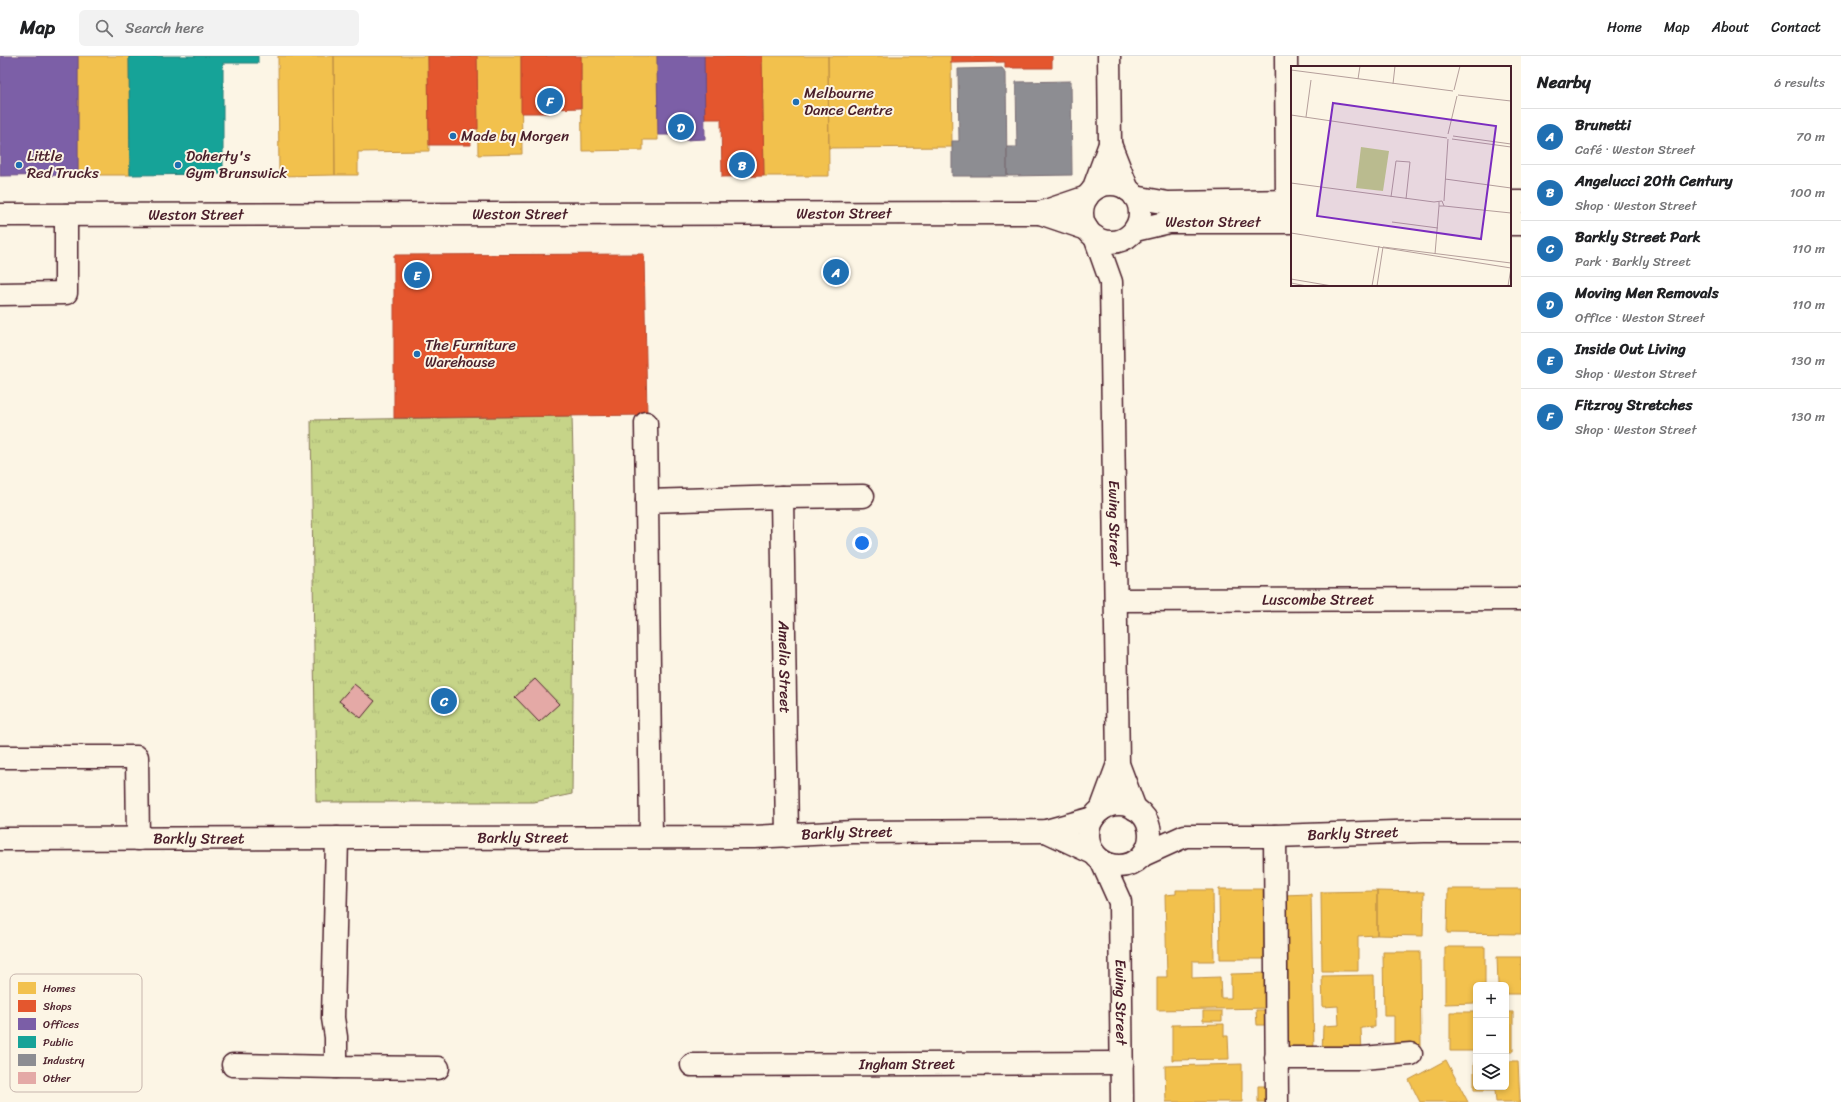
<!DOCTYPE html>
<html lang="en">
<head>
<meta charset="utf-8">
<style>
	body { margin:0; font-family:Sriracha,sans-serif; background:#f2f2f2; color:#202124 }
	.controls { position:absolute; right:12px; bottom:12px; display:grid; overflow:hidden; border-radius:6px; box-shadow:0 2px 6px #0003 }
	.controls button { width:36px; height:36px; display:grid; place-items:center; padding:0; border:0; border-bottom:1px solid #e0e0e0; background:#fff; color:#202124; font:20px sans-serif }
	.you { position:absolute; left:862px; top:487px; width:14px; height:14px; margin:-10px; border:3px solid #fff; border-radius:50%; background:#1a73e8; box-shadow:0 0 0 6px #1a73e833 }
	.badge { display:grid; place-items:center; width:26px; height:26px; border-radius:50%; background:#1f6fb2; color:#fff; font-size:13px; font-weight:700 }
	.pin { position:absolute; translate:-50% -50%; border:2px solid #fff; box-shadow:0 1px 4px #0006 }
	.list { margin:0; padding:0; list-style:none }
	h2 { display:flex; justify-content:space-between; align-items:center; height:52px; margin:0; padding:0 16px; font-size:17px }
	h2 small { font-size:13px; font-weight:400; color:#757577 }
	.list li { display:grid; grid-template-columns:26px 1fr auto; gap:12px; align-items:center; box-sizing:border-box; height:56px; padding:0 16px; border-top:1px solid #e0e0e0 }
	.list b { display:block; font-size:15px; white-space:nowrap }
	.list p { margin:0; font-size:13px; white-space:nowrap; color:#757577 }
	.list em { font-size:13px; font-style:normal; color:#757577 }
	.icon { flex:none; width:22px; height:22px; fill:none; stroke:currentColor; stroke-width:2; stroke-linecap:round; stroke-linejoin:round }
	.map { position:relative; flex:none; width:1521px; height:1046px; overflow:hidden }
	header { display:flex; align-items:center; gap:24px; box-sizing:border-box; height:56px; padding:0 20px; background:#fff; border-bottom:1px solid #e0e0e0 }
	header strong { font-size:19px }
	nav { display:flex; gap:22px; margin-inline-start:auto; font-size:14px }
	.search { width:280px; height:36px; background:#f2f2f2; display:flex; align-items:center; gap:10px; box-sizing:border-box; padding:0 14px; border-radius:6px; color:#757577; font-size:15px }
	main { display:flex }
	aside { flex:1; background:#fff }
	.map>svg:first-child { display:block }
	.park { fill:url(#park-tufts); stroke:#887a5a }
	.homes { fill:#f2c14e; stroke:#c09044 }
	.shops { fill:#e4572e; stroke:#b6462d }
	.offices { fill:#7b5ea7; stroke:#6c4b82 }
	.public { fill:#17a398; stroke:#267b77 }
	.industry { fill:#8d8d92; stroke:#796c73 }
	.building { fill:#e4a9a6; stroke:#4a1f2b }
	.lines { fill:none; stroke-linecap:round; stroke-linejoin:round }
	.minor-casing { stroke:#4a1f2b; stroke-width:25 }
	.minor { stroke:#fcf5e5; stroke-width:22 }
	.poi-dot { fill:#1f6fb2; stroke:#fcf5e5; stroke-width:1.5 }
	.labels { text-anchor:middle; stroke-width:4; stroke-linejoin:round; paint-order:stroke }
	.poi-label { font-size:15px; fill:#4a1f2b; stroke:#fcf5e5; text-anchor:start }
	.street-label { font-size:15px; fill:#4a1f2b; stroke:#fcf5e5 }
	.inset-road { fill:none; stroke:#b59f9b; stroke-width:1 }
	.view { fill:#7b2cbf; fill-opacity:0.15; stroke:#7b2cbf; stroke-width:2 }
	.inset-edge { fill:none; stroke:#4a1f2b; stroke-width:2 }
	.key { fill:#fcf5e5; stroke:#c7b5ad; stroke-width:1 }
	.key-label { font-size:11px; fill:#4a1f2b }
</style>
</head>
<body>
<header>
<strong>Map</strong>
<div class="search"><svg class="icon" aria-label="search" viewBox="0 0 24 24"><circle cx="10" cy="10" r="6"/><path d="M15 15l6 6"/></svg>Search here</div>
<nav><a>Home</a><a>Map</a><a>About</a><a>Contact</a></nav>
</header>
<main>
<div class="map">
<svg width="1521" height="1046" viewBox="0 0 1521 1046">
	<defs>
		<pattern id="park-tufts" width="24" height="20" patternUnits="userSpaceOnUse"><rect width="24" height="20" fill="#c6d488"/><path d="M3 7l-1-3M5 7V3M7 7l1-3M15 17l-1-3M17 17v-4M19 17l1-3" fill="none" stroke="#acb676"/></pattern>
	</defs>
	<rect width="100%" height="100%" fill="#fcf5e5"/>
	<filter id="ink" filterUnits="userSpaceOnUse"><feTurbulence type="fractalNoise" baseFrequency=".025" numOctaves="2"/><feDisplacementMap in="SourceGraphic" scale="8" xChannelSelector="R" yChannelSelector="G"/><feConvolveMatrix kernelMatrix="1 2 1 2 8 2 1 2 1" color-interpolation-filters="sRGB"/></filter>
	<g filter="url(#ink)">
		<path class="park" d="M572,360C576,486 573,612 572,738L534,746H316L311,364Z"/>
		<path class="homes" d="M78,0H129L130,119H78Z
			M278,0H334L335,119L279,120Z
			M334,0H428L429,95L358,96V119H335Z
			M477,0H521L522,98L478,99Z
			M581,0H657L658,84H643V94L582,95Z
			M762,0H828L829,120H764Z
			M828,0H951L952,91L829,92Z
			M1219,833H1263L1264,903H1220Z
			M1448,833H1521V878L1447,877Z
			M1176,834H1213L1214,905H1192V922L1220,921L1221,942H1231V918L1269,917L1270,952L1157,954V921H1167L1165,839L1176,838Z
			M1377,835L1424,836L1423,880L1377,879Z
			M1377,835V879L1358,880V915H1322L1321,836Z
			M1311,838L1314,998H1286L1283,839Z
			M1445,891H1485V929H1476V947L1445,948Z
			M1383,896H1420L1421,989L1394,988V960H1384Z
			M1497,901H1521V938H1506V929H1498Z
			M1374,919L1375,971L1361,972L1362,998H1322L1323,970L1339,969L1338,950L1323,951L1322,920Z
			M1256,954H1268L1269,969H1257Z
			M1203,955H1222V965H1203Z
			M1450,956H1476V995H1450Z
			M1506,956H1513V995H1506Z
			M1224,968V980H1228L1229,1003L1172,1004V969Z
			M1446,1004L1468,1046H1420L1409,1024Z
			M1506,1005H1518L1520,1046H1496L1495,1034H1474V1006H1476V1031H1506Z
			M1242,1008V1046H1166L1165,1010Z
			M1258,1030H1269L1270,1046H1258Z"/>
		<path class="shops" d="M428,0H477L478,73H470L471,89H429Z
			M521,0H581V52L550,53V57H521Z
			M704,0H762L764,120L722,121L721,63H705Z
			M951,0H1052V12H1005V6L951,7Z
			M644,198L647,359L394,362V199Z"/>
		<path class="offices" d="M0,0H78V119L0,120Z
			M657,0H704L705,83L685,84V79H658Z"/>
		<path class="public" d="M129,0H258V7H223V118L130,119Z"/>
		<path class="industry" d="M1002,12L1006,17L1007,120H952V85H959L958,13Z
			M1071,25L1072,119L1007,120V91H1017L1016,26Z"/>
		<path class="building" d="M535,623L559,648L539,666L515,641Z
			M354,628L375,645L361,662L339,645Z"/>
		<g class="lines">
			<defs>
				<g id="minor">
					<path d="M1286,0L1287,145"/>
					<path d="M1110,88L1128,134"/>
					<circle cx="1111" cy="157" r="29"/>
					<path d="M1093,134L1110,88L1109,0"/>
					<path d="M1135,141L1168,147L1292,145"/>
					<path d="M1510,146H1521"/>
					<path d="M1040,157L1087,141"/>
					<path id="s1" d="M0,159L1040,157L1087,173"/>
					<path d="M1510,168H1521"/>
					<path id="s2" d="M1135,174L1169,166H1292"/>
					<path id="s3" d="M1095,181L1111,226L1118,708L1135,753"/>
					<path d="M0,238L66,237V159"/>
					<path d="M646,367L647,445"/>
					<path d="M782,441L863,440"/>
					<path id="s4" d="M1116,544L1521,543"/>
					<path d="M0,701H137L138,783"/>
					<circle cx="1119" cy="779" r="31"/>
					<path d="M1101,754L1118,708"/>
					<path d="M1046,775L1093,797"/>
					<path d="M1275,780L1277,1046"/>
					<path id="s5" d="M651,781L647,445L782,441L787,780"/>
					<path d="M337,782L333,962L336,981V1011L438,1012"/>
					<path id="s6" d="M0,783L754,781L853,776L1046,775L1093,762"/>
					<path id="s7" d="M1143,799L1185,780H1275L1424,775H1521"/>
					<path id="s8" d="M1102,806L1120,846L1122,1046"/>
					<path d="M1276,1002H1362L1411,998"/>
					<path d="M233,1009L336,1011"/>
					<path id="s9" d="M692,1009L1122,1007"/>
				</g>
			</defs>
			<use href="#minor" class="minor-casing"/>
			<use href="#minor" class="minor"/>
		</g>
	</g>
	<g class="poi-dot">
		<circle cx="796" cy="46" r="4"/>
		<circle cx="453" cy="80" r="4"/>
		<circle cx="19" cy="109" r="4"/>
		<circle cx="178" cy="109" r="4"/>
		<circle cx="417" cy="298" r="4"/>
	</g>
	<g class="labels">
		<g class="poi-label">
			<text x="804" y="42">Melbourne<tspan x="804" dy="17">Dance Centre</tspan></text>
			<text x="461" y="85">Made by Morgen</text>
			<text x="27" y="105">Little<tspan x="27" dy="17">Red Trucks</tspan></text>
			<text x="186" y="105">Doherty's<tspan x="186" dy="17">Gym Brunswick</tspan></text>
			<text x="425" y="294">The Furniture<tspan x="425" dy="17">Warehouse</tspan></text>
		</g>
		<g class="street-label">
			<text dy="5" stroke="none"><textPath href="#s1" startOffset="196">Weston Street</textPath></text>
			<text dy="5" stroke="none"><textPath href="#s1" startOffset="520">Weston Street</textPath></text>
			<text dy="5" stroke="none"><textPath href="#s1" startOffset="844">Weston Street</textPath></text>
			<text dy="5" stroke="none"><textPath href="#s2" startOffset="79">Weston Street</textPath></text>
			<text dy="5" stroke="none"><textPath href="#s3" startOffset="289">Ewing Street</textPath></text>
			<text dy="5" stroke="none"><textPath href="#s4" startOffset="202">Luscombe Street</textPath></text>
			<text dy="5" stroke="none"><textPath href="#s5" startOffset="641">Amelia Street</textPath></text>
			<text dy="5" stroke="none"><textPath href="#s6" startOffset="847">Barkly Street</textPath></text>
			<text dy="5" stroke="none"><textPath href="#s7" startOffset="214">Barkly Street</textPath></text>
			<text dy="5" stroke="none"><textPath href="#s6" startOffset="523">Barkly Street</textPath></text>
			<text dy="5" stroke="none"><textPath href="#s6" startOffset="199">Barkly Street</textPath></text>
			<text dy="5" stroke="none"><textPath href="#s8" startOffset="144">Ewing Street</textPath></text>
			<text dy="5" stroke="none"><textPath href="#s9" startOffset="215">Ingham Street</textPath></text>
		</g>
	</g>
	<g transform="translate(1291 10)">
		<rect width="220" height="220" fill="#fcf5e5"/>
		<path d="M70,81L98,85L92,125L65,122Z" fill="#c6d488"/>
		<path class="inset-road" d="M0,4L162,25M67,13L69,0M102,18L104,0M163,24L169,0M167,29L220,35M0,49L156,72M15,51L20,14M157,68L166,30M162,70L220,78M161,73L220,81M154,113L220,122M0,117L143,136L151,135L153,140H148V136M100,131L105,95L119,96L115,133M153,135L157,73M153,140L220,147M101,156L147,162M0,167L220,202M92,181L220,197M144,188L148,140M0,213L41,220M0,217L16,220M81,220L88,180M86,220L92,181M217,220L220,202"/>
		<path class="view" d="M42,37L205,60L190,173L26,150Z"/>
		<rect width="220" height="220" class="inset-edge"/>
	</g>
	<rect x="10" y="918" width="132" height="118" rx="6" class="key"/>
	<rect x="18" y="926" width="18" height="12" fill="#f2c14e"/>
	<rect x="18" y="944" width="18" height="12" fill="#e4572e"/>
	<rect x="18" y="962" width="18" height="12" fill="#7b5ea7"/>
	<rect x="18" y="980" width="18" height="12" fill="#17a398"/>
	<rect x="18" y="998" width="18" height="12" fill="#8d8d92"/>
	<rect x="18" y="1016" width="18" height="12" fill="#e4a9a6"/>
	<g class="key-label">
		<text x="43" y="936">Homes</text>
		<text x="43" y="954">Shops</text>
		<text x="43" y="972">Offices</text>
		<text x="43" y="990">Public</text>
		<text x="43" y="1008">Industry</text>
		<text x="43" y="1026">Other</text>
	</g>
</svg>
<div class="controls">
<button>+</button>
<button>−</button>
<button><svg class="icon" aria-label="layers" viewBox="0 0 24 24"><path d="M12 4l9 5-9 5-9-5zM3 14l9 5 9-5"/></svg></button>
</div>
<div class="you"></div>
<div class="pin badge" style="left:836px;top:216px">A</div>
<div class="pin badge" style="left:742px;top:109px">B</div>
<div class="pin badge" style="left:444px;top:645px">C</div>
<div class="pin badge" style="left:681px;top:71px">D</div>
<div class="pin badge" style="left:417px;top:219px">E</div>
<div class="pin badge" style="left:550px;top:45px">F</div>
</div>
<aside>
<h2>Nearby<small>6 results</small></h2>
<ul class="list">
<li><span class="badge">A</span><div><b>Brunetti</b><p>Café · Weston Street</p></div><em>70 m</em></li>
<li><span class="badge">B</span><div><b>Angelucci 20th Century</b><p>Shop · Weston Street</p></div><em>100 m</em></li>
<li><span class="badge">C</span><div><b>Barkly Street Park</b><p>Park · Barkly Street</p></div><em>110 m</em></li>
<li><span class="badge">D</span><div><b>Moving Men Removals</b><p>Office · Weston Street</p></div><em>110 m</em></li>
<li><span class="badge">E</span><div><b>Inside Out Living</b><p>Shop · Weston Street</p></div><em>130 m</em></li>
<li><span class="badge">F</span><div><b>Fitzroy Stretches</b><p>Shop · Weston Street</p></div><em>130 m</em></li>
</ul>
</aside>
</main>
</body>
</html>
